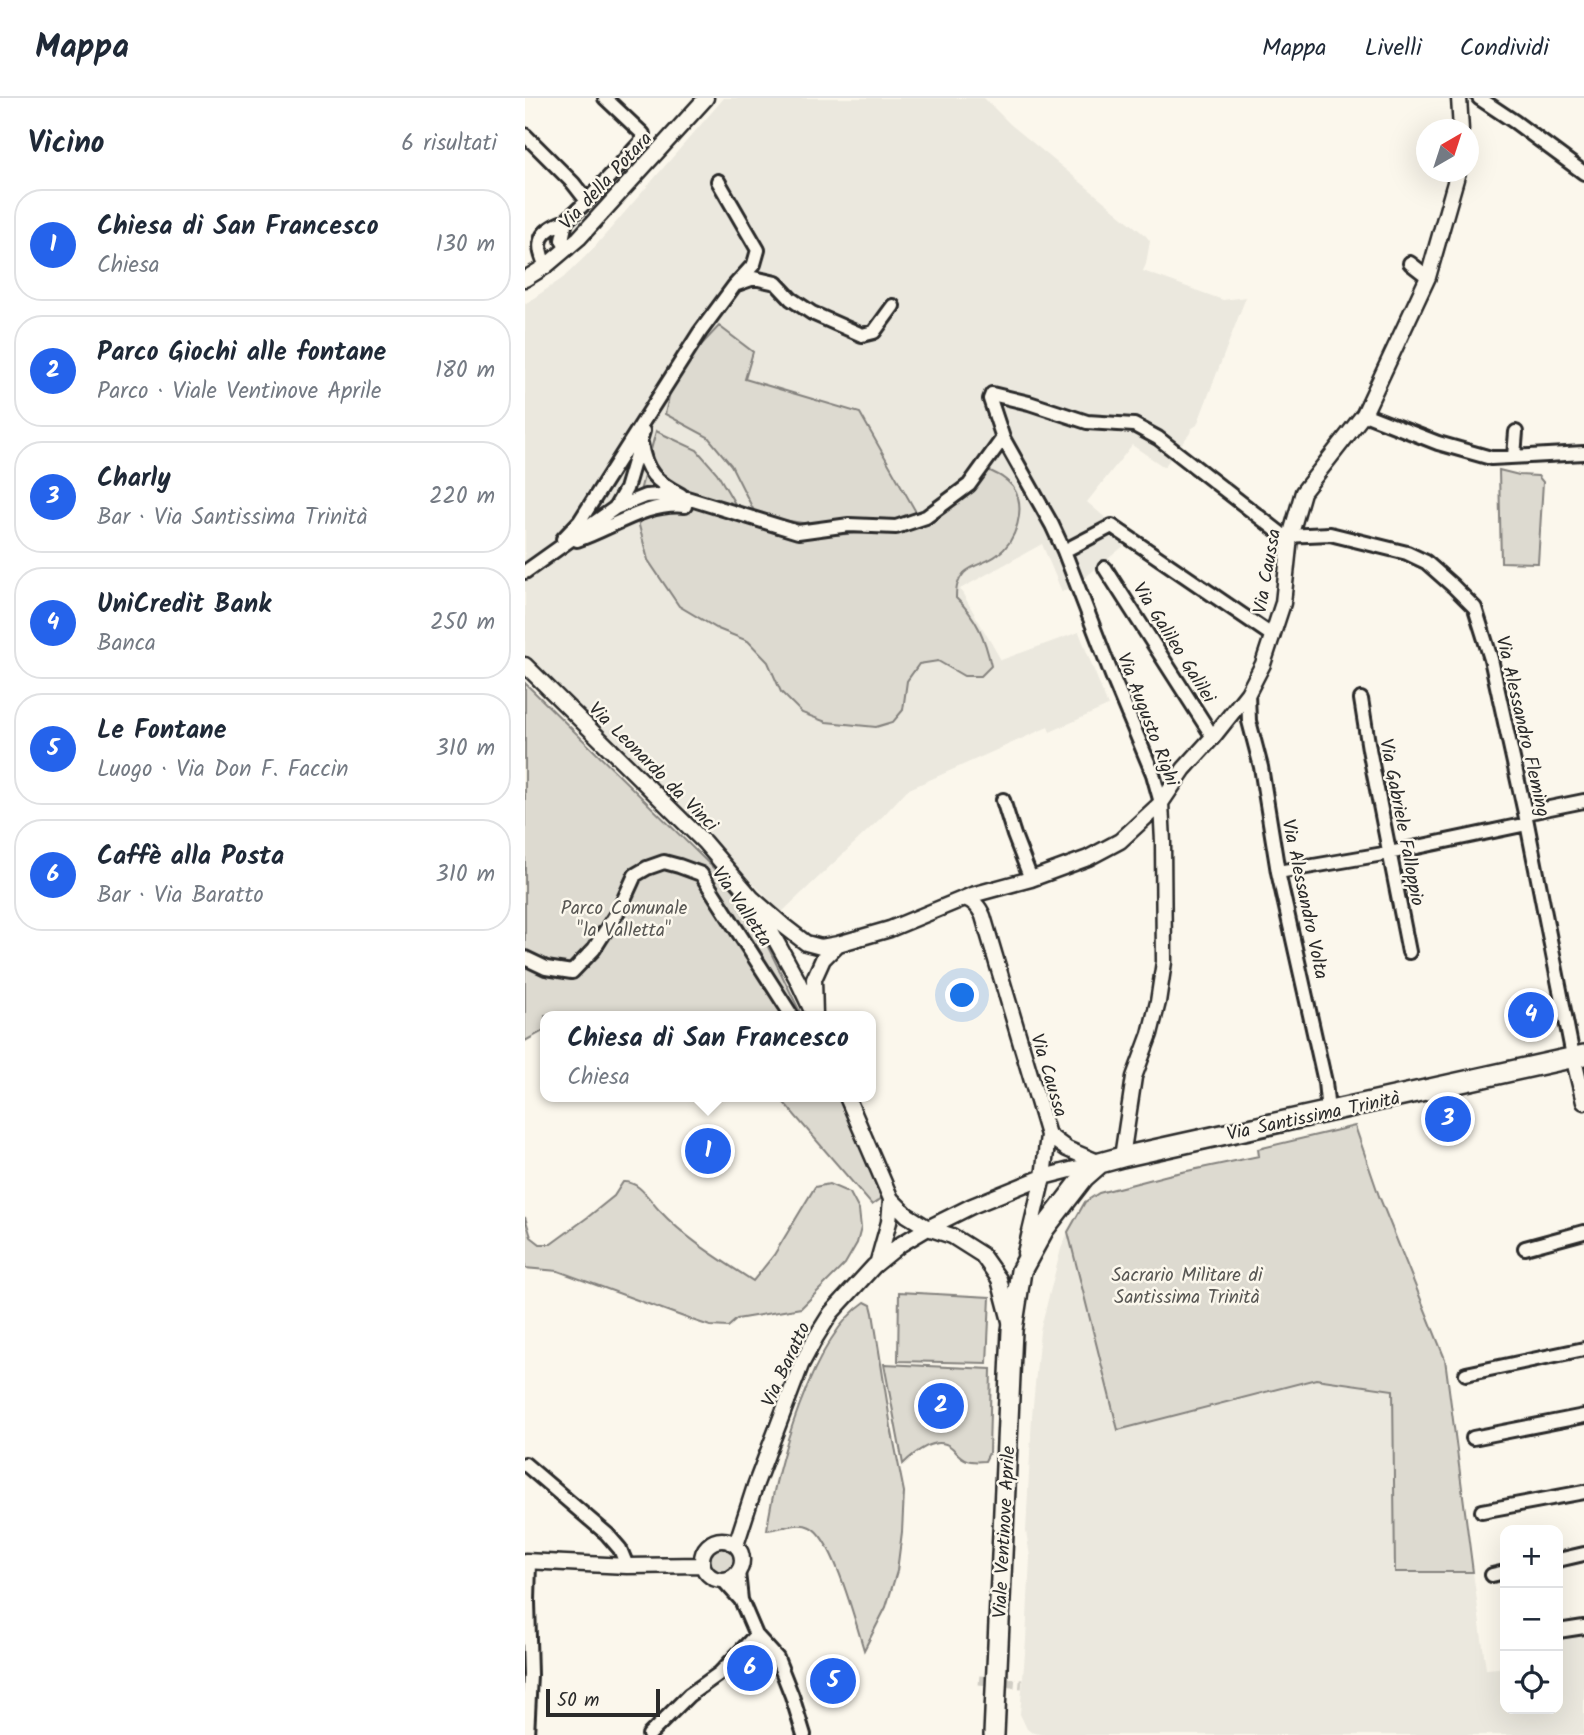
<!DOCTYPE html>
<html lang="it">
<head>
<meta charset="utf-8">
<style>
	body { margin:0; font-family:Kalam,sans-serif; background:#f2f2f3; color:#1f2937 }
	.controls { position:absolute; right:21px; bottom:21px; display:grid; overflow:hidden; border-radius:14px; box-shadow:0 7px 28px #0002 }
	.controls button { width:63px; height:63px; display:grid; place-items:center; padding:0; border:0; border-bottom:2px solid #e0e1e3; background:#fff; color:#1f2937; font:35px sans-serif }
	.compass { position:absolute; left:891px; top:21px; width:63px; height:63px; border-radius:50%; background:#fff; box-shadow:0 7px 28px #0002; rotate:39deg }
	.scale { position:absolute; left:21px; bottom:18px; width:114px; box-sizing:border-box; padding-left:7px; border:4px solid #2b2b2b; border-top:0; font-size:19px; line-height:24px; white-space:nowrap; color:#2b2b2b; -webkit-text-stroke:5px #fbf7ec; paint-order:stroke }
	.you { position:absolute; left:438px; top:898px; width:24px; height:24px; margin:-18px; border:5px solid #fff; border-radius:50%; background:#1a73e8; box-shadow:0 0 0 10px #1a73e833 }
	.badge { display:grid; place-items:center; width:46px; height:46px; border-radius:50%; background:#2563eb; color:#fff; font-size:23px; font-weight:700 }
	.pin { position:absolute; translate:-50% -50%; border:4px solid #fff; box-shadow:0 2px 7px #0006 }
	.popup { position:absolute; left:15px; top:913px; width:336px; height:91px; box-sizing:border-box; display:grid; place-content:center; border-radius:14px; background:#fff; filter:drop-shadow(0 2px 5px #0005); font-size:23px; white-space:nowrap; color:#747a83 }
	.popup b { font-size:26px; color:#1f2937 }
	.popup::after { content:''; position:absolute; left:50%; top:100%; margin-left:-14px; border:14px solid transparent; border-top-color:#fff }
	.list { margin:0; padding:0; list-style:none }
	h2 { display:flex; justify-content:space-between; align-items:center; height:91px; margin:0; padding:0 28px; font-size:30px }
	h2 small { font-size:23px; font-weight:400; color:#747a83 }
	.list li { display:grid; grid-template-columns:46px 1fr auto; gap:21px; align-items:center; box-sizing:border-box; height:112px; margin:0 14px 14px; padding:0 14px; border:2px solid #e0e1e3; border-radius:28px }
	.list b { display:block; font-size:26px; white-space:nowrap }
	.list p { margin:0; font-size:23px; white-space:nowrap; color:#747a83 }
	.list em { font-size:23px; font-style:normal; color:#747a83 }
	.icon { flex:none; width:38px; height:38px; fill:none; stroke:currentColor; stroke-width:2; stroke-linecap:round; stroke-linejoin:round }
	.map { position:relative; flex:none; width:1059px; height:1637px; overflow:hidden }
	header { display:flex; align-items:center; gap:42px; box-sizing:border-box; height:98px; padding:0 35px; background:#fff; border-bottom:2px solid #e0e1e3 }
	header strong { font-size:33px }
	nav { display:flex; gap:38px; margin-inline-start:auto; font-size:24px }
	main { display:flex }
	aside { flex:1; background:#fff }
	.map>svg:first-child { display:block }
	.built { fill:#ebe8de }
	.green { fill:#dddad0; stroke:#84827e; stroke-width:2 }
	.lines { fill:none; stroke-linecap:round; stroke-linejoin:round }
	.pedestrian-tunnel { stroke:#d1cec5; stroke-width:9; stroke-dasharray:9 4.5; stroke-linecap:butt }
	.minor-casing { stroke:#2b2b2b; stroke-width:18 }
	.tertiary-casing { stroke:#2b2b2b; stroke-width:19 }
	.primary-casing { stroke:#2b2b2b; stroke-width:24 }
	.minor { stroke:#fbf7ec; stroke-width:12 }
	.tertiary { stroke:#fbf7ec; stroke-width:14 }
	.primary { stroke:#fbf7ec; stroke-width:19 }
	.labels { text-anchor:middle; stroke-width:5; stroke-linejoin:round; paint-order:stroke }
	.street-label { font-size:19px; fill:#2b2b2b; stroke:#fbf7ec }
	.park-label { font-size:19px; fill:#585754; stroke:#fbf7ec }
</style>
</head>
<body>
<header>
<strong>Mappa</strong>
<nav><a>Mappa</a><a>Livelli</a><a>Condividi</a></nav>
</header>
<main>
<aside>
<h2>Vicino<small>6 risultati</small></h2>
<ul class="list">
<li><span class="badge">1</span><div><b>Chiesa di San Francesco</b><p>Chiesa</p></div><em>130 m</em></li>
<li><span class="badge">2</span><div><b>Parco Giochi alle fontane</b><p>Parco · Viale Ventinove Aprile</p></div><em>180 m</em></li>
<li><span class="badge">3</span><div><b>Charly</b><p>Bar · Via Santissima Trinità</p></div><em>220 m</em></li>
<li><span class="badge">4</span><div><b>UniCredit Bank</b><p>Banca</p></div><em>250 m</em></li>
<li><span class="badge">5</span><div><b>Le Fontane</b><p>Luogo · Via Don F. Faccin</p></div><em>310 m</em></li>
<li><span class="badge">6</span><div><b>Caffè alla Posta</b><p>Bar · Via Baratto</p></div><em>310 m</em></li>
</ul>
</aside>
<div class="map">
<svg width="1059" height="1637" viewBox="0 0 1059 1637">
	<rect width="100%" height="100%" fill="#fbf7ec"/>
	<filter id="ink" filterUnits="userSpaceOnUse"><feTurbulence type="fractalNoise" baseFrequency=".0143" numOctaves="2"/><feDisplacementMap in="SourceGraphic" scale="14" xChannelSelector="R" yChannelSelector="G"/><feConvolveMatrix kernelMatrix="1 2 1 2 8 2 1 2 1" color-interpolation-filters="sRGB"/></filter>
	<g filter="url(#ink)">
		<path class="built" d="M199,0H459L485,26L621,138L625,143L621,166L618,173L698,202L721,199L672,327L666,331L665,335L639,369L607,347L562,404L605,441L600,447L558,481L537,494L517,446L435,491L476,562L554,534L583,608L525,634L523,629L382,692L358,718L257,814L0,560V206L38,180L67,152Z
			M543,1134L594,1332L791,1281L869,1292L870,1473L948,1474L961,1571L974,1570L980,1552V1611H1033V1536L1059,1530V1637H518L506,1634L502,1631L495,1616L501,1542L505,1459L501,1433L507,1318L515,1233L536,1151Z"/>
		<path class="green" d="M194,228L228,254L220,281L335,315L391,414L375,423L310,430L258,422L229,413L206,367L183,339L140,316L146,290L164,260Z
			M131,333L172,352L192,375L220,423L275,439L370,433L461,371C472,376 481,380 488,389C502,410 491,444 472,457C462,465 448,466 439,475C432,483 431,490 431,500C452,520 460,540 466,568L456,578H439L413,563L394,566L382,583L378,612L368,624L351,629L301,624L277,615L256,594L243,564L223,543L193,531L154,508L123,462L110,412Z
			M974,372L994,377L1013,378L1018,384L1013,465L976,464Z
			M0,585L219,800L277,918H20V932L0,943Z
			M254,999H315L352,1082L357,1100L347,1107Z
			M830,1028L854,1098L920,1261L948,1474H870L868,1292L791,1281L593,1332L543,1134L560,1104L574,1095L643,1077L734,1058L733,1051Z
			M98,1084C115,1083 124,1102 135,1113C161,1141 196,1162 228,1183L249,1157L290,1089L304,1086L325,1095L334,1112L336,1130L332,1145L320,1166L276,1210L212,1221L203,1229L185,1228L167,1222L33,1173L0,1170V1119L6,1139L15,1146H26L63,1119L89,1098Z
			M374,1194L465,1199L462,1265L373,1263Z
			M340,1204L346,1207L348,1215L366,1329L379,1394L377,1434L372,1473L361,1509L339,1552C331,1526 309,1440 285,1429C273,1423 255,1431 242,1432C250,1371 287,1239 340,1204Z
			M359,1266L466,1271L464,1355L460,1363C450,1364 441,1364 434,1357C431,1355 429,1351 426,1349C411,1337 389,1355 378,1366Z
			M183 1462a14 14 0 1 1 28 0a14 14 0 1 1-28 0Z"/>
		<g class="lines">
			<path class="pedestrian-tunnel" d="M454,1582L497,1586"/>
			<defs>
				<path id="minor" d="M954,0L990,24L1059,75
					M0,37L48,85L62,103
					M41,123L62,103L116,44L118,36L80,0
					M885,165L903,179
					M21,168C9,144 15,132 41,123L37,142L42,151
					M212,186L229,180L251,185L266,201L287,215L337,237L349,234L368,208
					M839,316L913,345L966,360L1059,355
					M478,340L527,427L539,453L588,580L628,676L636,705
					M116,345C120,374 131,384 156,397
					M989,358L991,334
					M90,410L101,391L118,333
					M38,441L55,423L175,234L209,188L229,166L233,152L193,83
					M52,442C88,430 121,404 160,408
					M539,453L587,428L748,538
					M580,470L688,639
					M0,474L90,410L120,398L135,397L162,400L273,434L324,427L371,429L401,419L444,387L478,340L465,301L467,296L504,305L562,324L609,327L633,340L759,438L805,436L882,455L901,464L928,488L950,510L966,561L1000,715L1048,958
					M723,595L724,623L736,669L753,774L800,984L803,1014
					M836,601L844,651L884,854
					M478,702L489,737L506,781
					M1000,715L1059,703
					M753,774L864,755L1002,726
					M0,860L21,870L47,874L69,851L95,810L110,777L122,770L139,764L154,768L176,776L267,918
					M1000,1150L1059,1134
					M941,1276L1059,1251
					M948,1340L1059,1318
					M0,1366L82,1436L95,1451L102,1468
					M957,1413L1059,1394
					M1033,1462L1059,1456
					M213,1474L216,1502
					M967,1477L980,1474
					M198,1482L216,1502L231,1537L252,1560L267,1598L279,1637
					M1033,1533L1059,1529
					M2,1637L5,1577L3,1504L4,1463
					M124,1637L164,1597L195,1575L231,1537"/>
				<path id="tertiary" d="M934,0L936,32
					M0,181L21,168L54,140L181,0
					M0,567L179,744L227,800L259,828L281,845L296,849L313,846
					M440,800C450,804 454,809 458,818L523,1037L518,1079L500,1155
					M233,810L272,881L287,913
					M290,918L289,881L298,861L313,846L365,831L447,797L506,781L563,760L595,743L636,705L659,671L688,639L723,595L738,566L758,505L765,439L778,394L839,316L903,179L933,74
					M1048,958L1059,1004
					M322,999L366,1101L382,1117L403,1130L427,1138L457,1157L474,1181L486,1227
					M523,1037L542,1051L575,1065
					M597,1059L609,979L625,936L633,904L639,864L638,744L636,705
					M353,1163L364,1124L366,1101
					M177 1462a20 20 0 1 1 40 0a20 20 0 1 1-40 0Z
					M211,1447L230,1388L276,1267L291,1239L306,1215L349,1168L376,1146L403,1130L447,1108L518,1079L573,1065
					M0,1463L102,1468L178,1467"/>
				<path id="primary" d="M469,1637L487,1232L496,1173L519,1131L559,1079L575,1065L597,1059L1059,957"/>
			</defs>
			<use href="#minor" class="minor-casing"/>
			<use href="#tertiary" class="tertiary-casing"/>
			<use href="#primary" class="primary-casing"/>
			<use href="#minor" class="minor"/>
			<use href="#tertiary" class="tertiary"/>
			<use href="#primary" class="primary"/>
		</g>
	</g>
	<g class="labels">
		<g class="street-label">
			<text transform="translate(80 82) rotate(-47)" y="7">Via della Potara</text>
			<text transform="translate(741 473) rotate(-80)" y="7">Via Caussa</text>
			<text transform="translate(650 544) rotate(58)" y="7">Via Galileo Galilei</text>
			<text transform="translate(624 621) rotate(69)" y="7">Via Augusto Righi</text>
			<text transform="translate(999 628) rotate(77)" y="7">Via Alessandro Fleming</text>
			<text transform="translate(129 668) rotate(45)" y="7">Via Leonardo da Vinci</text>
			<text transform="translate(878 724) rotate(79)" y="7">Via Gabriele Falloppio</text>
			<text transform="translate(781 801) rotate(78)" y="7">Via Alessandro Volta</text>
			<text transform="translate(218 808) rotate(56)" y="7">Via Valletta</text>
			<text transform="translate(525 977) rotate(73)" y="7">Via Caussa</text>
			<text transform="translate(788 1017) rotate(-12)" y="7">Via Santissima Trinità</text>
			<text transform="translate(260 1266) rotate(-65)" y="7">Via Baratto</text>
			<text transform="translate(478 1434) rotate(-87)" y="7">Viale Ventinove Aprile</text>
		</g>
		<g class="park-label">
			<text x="99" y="816">Parco Comunale<tspan x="99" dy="22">"la Valletta"</tspan></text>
			<text x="662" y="1183">Sacrario Militare di<tspan x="662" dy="22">Santissima Trinità</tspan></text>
		</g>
	</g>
</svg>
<div class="controls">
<button>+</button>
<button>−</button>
<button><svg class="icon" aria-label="locate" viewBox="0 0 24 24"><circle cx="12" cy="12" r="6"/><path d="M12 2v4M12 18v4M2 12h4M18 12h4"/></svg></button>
</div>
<svg class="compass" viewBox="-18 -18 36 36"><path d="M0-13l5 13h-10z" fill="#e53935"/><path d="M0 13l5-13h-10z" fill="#747a83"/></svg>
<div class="scale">50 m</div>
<div class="you"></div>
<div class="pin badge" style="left:183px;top:1053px">1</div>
<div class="popup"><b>Chiesa di San Francesco</b>Chiesa</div>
<div class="pin badge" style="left:416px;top:1308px">2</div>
<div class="pin badge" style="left:923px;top:1021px">3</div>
<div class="pin badge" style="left:1006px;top:917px">4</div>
<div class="pin badge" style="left:308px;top:1583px">5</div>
<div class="pin badge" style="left:225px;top:1570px">6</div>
</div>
</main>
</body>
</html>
